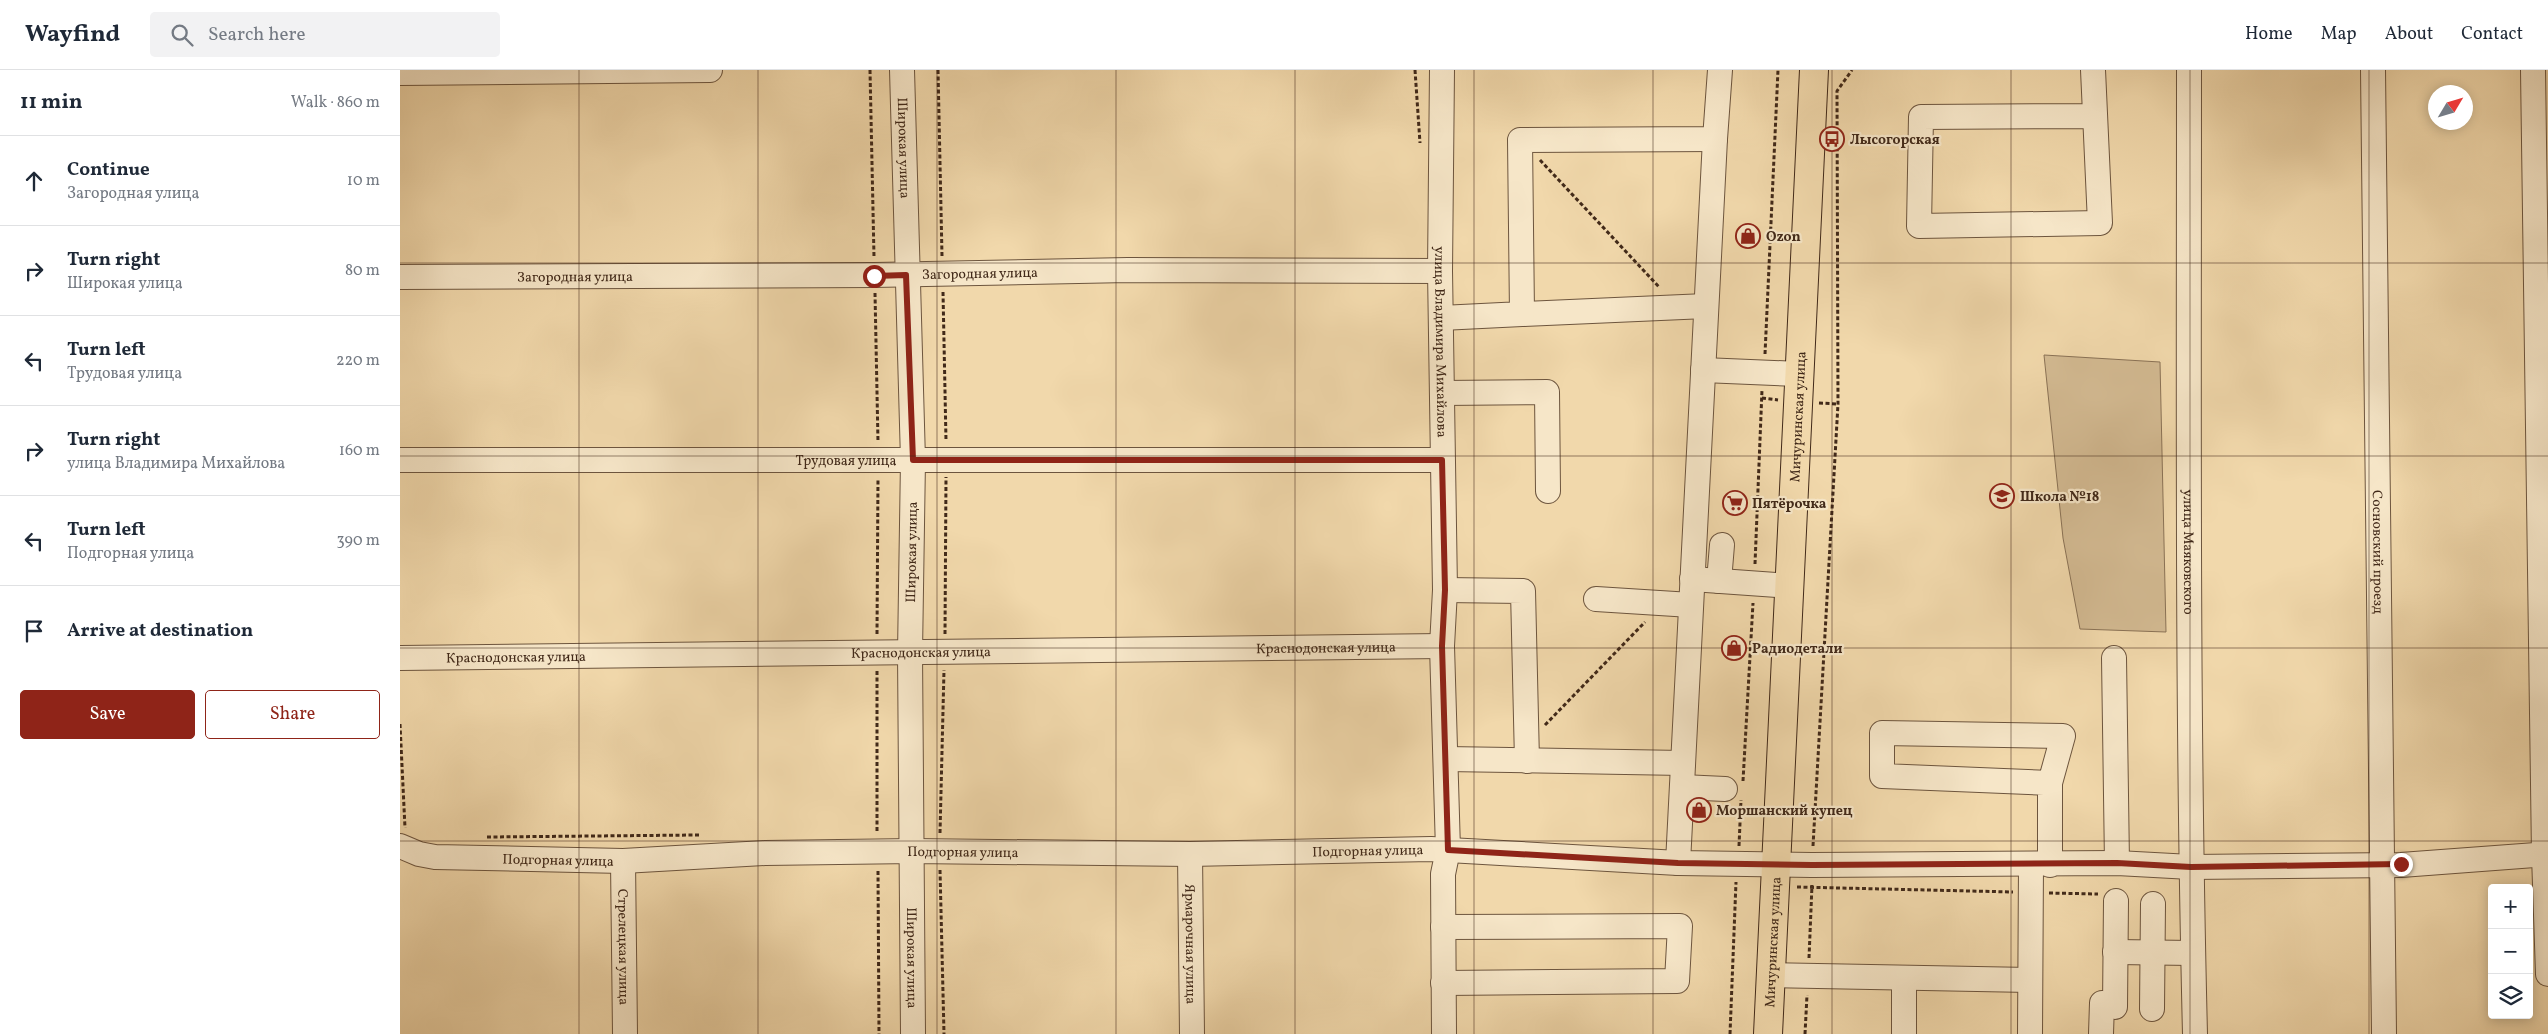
<!DOCTYPE html>
<html lang="en">
<head>
<meta charset="utf-8">
<style>
	body { margin:0; font-family:Vollkorn,serif; background:#f2f2f3; color:#1f2937 }
	.controls { position:absolute; right:15px; bottom:15px; display:grid; overflow:hidden; border-radius:5px; box-shadow:0 2px 12px #0003 }
	.controls button { width:45px; height:45px; display:grid; place-items:center; padding:0; border:0; border-bottom:1px solid #e0e1e3; background:#fff; color:#1f2937; font:25px sans-serif }
	.compass { position:absolute; left:2028px; top:15px; width:45px; height:45px; border-radius:50%; background:#fff; box-shadow:0 2px 12px #0003; rotate:52deg }
	.stop { position:absolute; width:15px; height:15px; margin:-11px; border:4px solid #8f2418; border-radius:50%; background:#fff }
	.stop.end { background:#8f2418; border-color:#fff; box-shadow:0 1px 5px #0008 }
	.list { margin:0; padding:0; list-style:none }
	h2 { display:flex; justify-content:space-between; align-items:center; height:65px; margin:0; padding:0 20px; font-size:21px }
	h2 small { font-size:16px; font-weight:400; color:#747a83 }
	.list li { display:grid; grid-template-columns:32px 1fr auto; gap:15px; align-items:center; box-sizing:border-box; height:90px; padding:0 20px; border-top:1px solid #e0e1e3 }
	.list b { display:block; font-size:19px; white-space:nowrap }
	.list p { margin:0; font-size:16px; white-space:nowrap; color:#747a83 }
	.list em { font-size:16px; font-style:normal; color:#747a83 }
	.actions { display:flex; gap:10px; padding:15px 20px }
	.actions a { flex:1; padding:11px 0; border:1px solid #8f2418; border-radius:5px; text-align:center; font-size:18px; color:#8f2418 }
	.actions .main { background:#8f2418; color:#fff }
	.icon { flex:none; width:28px; height:28px; fill:none; stroke:currentColor; stroke-width:2; stroke-linecap:round; stroke-linejoin:round }
	.map { position:relative; flex:none; width:2148px; height:964px; overflow:hidden }
	header { display:flex; align-items:center; gap:30px; box-sizing:border-box; height:70px; padding:0 25px; background:#fff; border-bottom:1px solid #e0e1e3 }
	header strong { font-size:24px }
	nav { display:flex; gap:28px; margin-inline-start:auto; font-size:18px }
	.search { width:350px; height:45px; background:#f2f2f3; display:flex; align-items:center; gap:12px; box-sizing:border-box; padding:0 18px; border-radius:5px; color:#747a83; font-size:19px }
	main { display:flex }
	aside { flex:1; background:#fff }
	.map>svg:first-child { display:block }
	.green { fill:#d3ba92; stroke:#8a7256 }
	.lines { fill:none; stroke-linecap:round; stroke-linejoin:round }
	.minor-casing { stroke:#6d553e; stroke-width:26 }
	.major-casing { stroke:#412919; stroke-width:30 }
	.path { stroke:#412919; stroke-width:3; stroke-dasharray:4 2.5; stroke-linecap:butt }
	.minor { stroke:#f6e6c8; stroke-width:24 }
	.major { stroke:#f1d8ab; stroke-width:28 }
	.route { stroke:#8f2418; stroke-width:6 }
	.grid { fill:none; stroke:#412919; stroke-width:1; stroke-opacity:0.55 }
	.labels { text-anchor:middle; stroke-width:4.5; stroke-linejoin:round; paint-order:stroke }
	.poi-label { font-size:14px; font-weight:bold; fill:#412919; stroke:#f6e6c8; text-anchor:start }
	.street-label { font-size:14px; fill:#412919; stroke:#f6e6c8 }
</style>
</head>
<body>
<header>
<strong>Wayfind</strong>
<div class="search"><svg class="icon" aria-label="search" viewBox="0 0 24 24"><circle cx="10" cy="10" r="6"/><path d="M15 15l6 6"/></svg>Search here</div>
<nav><a>Home</a><a>Map</a><a>About</a><a>Contact</a></nav>
</header>
<main>
<aside>
<h2>11 min<small>Walk · 860 m</small></h2>
<ul class="list">
<li><svg class="icon" aria-label="ahead" viewBox="0 0 24 24"><path d="M12 20V5M6 11l6-6 6 6"/></svg><div><b>Continue</b><p>Загородная улица</p></div><em>10 m</em></li>
<li><svg class="icon" aria-label="right" viewBox="0 0 24 24"><path d="M7 20v-9h11M14 6l5 5-5 5"/></svg><div><b>Turn right</b><p>Широкая улица</p></div><em>80 m</em></li>
<li><svg class="icon" aria-label="left" viewBox="0 0 24 24"><path d="M17 20v-9H6M10 6l-5 5 5 5"/></svg><div><b>Turn left</b><p>Трудовая улица</p></div><em>220 m</em></li>
<li><svg class="icon" aria-label="right" viewBox="0 0 24 24"><path d="M7 20v-9h11M14 6l5 5-5 5"/></svg><div><b>Turn right</b><p>улица Владимира Михайлова</p></div><em>160 m</em></li>
<li><svg class="icon" aria-label="left" viewBox="0 0 24 24"><path d="M17 20v-9H6M10 6l-5 5 5 5"/></svg><div><b>Turn left</b><p>Подгорная улица</p></div><em>390 m</em></li>
<li><svg class="icon" aria-label="arrive" viewBox="0 0 24 24"><path d="M6 21V4h12l-3 4 3 4H6"/></svg><div><b>Arrive at destination</b></div></li>
</ul>
<div class="actions"><a class="main">Save</a><a>Share</a></div>
</aside>
<div class="map">
<svg width="2148" height="964" viewBox="0 0 2148 964">
	<rect width="100%" height="100%" fill="#f1d8ab"/>
	<filter id="stains"><feTurbulence type="fractalNoise" baseFrequency=".004" numOctaves="4"/><feColorMatrix values="0 0 0 0 .2 0 0 0 0 .09 0 0 0 0 .02 0 0 0 .5 -.17"/></filter>
	<radialGradient id="worn" r=".72"><stop offset=".6" stop-color="#630" stop-opacity="0"/><stop offset="1" stop-color="#630" stop-opacity=".3"/></radialGradient>
	<path class="green" d="M1644,285L1760,292L1766,562L1680,559L1663,468Z"/>
	<g class="lines">
		<defs>
			<g id="minor">
				<path id="s1" d="M502,0L513,390L510,583L513,964"/>
				<path id="s2" d="M1042,0L1040,201L1045,520L1042,576L1048,780L1043,804L1044,964"/>
				<path d="M1693,0L1700,153L1519,156L1521,47L1695,46"/>
				<path id="s3" d="M1789,0C1789,321 1787,643 1795,964"/>
				<path id="s4" d="M1973,0L1984,964"/>
				<path d="M2133,0L2144,785L2148,904"/>
				<path d="M0,3L310,0"/>
				<path id="s5" d="M0,207L474,205L728,200L1040,201"/>
				<path d="M1122,244L1306,236"/>
				<path d="M1041,248L1122,244L1120,70L1315,69L1320,0"/>
				<path d="M1303,300L1399,304"/>
				<path d="M1042,323L1147,322L1148,421"/>
				<path id="s6" d="M0,390H1042"/>
				<path d="M1292,509L1391,516"/>
				<path d="M1319,511L1322,475"/>
				<path d="M1045,520L1123,521L1127,691"/>
				<path d="M1196,529L1291,535"/>
				<path id="s7" d="M0,588L1042,576"/>
				<path d="M1714,588L1717,793"/>
				<path d="M1046,689L1283,693"/>
				<path d="M1650,713L1663,666L1482,663V706L1650,713V795"/>
				<path d="M1282,717L1325,719"/>
				<path id="s8" d="M0,776L19,784L35,787L223,791L365,783L513,781L790,784L1031,779L1278,793L1412,795L1717,793L1791,797L2001,795L2148,784"/>
				<path id="s9" d="M790,784L792,964"/>
				<path id="s10" d="M223,791L225,964"/>
				<path d="M1278,793L1315,69"/>
				<path d="M1043,857L1280,856L1277,911L1043,913"/>
				<path d="M1715,882L1793,883"/>
				<path d="M1371,905L1630,910"/>
				<path d="M1715,937L1716,831"/>
				<path d="M1752,939L1753,834"/>
				<path d="M1504,964V908"/>
				<path d="M1630,964L1631,795"/>
				<path d="M1701,964L1702,933"/>
			</g>
			<g id="major">
				<path id="s11" d="M1368,964L1414,0"/>
			</g>
		</defs>
		<use href="#minor" class="minor-casing"/>
		<use href="#major" class="major-casing"/>
		<path class="path" d="M470,0L474,187
			M538,0L542,186
			M1015,0L1020,73
			M1140,90L1260,218
			M543,222L546,371
			M475,223L478,372
			M1365,284L1378,0
			M1362,328L1378,330
			M1419,333L1438,334
			M1355,494L1362,320
			M477,564L478,408
			M545,564L546,407
			M477,601V762
			M0,654L5,758
			M1145,655L1245,552
			M1343,711L1353,533
			M540,763L544,600
			M87,767L299,765
			M1339,776L1341,730
			M1413,776L1438,334L1437,21L1452,0
			M540,800L544,964
			M478,801L479,964
			M1397,817L1613,822
			M1649,823L1698,824
			M1409,888L1412,815
			M1330,964L1336,812
			M1405,964L1407,925"/>
		<use href="#minor" class="minor"/>
		<use href="#major" class="major"/>
	</g>
	<g class="lines">
		<path class="route" d="M474,206L506,205L513,390H1042L1045,520L1042,576L1048,780L1278,793L1412,795L1717,793L1791,797L2001,794"/>
	</g>
	<path class="grid" d="M179,0V964M358,0V964M537,0V964M716,0V964M895,0V964M1074,0V964M1253,0V964M1432,0V964M1611,0V964M1790,0V964M1969,0V964M0,193H2148M0,386H2148M0,578H2148M0,771H2148"/>
	<defs>
		<symbol id="bus-ring" viewBox="-11 -11 22 22"><circle r="9.5" fill="#f6e6c8" stroke="#8f2418" stroke-width="1.5"/><path d="M-5-6H5V4H4V6H2V4H-2V6H-4V4H-5ZM-3.5-4V0h7V-4ZM-3.5 1.2v1.5H-2V1.2ZM2 1.2v1.5H3.5V1.2Z" fill="#8f2418"/></symbol>
		<symbol id="shop-ring" viewBox="-11 -11 22 22"><circle r="9.5" fill="#f6e6c8" stroke="#8f2418" stroke-width="1.5"/><path d="M-5-2.5h2.3a2.7 3.5 0 0 1 5.4 0H5L5.5 6h-11ZM-1.5-2.5h3a1.5 2.3 0 0 0-3 0Z" fill="#8f2418"/></symbol>
		<symbol id="school-ring" viewBox="-11 -11 22 22"><circle r="9.5" fill="#f6e6c8" stroke="#8f2418" stroke-width="1.5"/><path d="M0-5L7-2L0 1L-7-2ZM-4 1L0 2.5L4 1V4Q0 6-4 4Z" fill="#8f2418"/></symbol>
		<symbol id="supermarket-ring" viewBox="-11 -11 22 22"><circle r="9.5" fill="#f6e6c8" stroke="#8f2418" stroke-width="1.5"/><path d="M-6-5.5h2.5l.6 2H6L4.5 2H-2.5L-4.4-4H-6ZM-1.5 3.2a1.3 1.3 0 1 0 .1 0ZM3 3.2a1.3 1.3 0 1 0 .1 0Z" fill="#8f2418"/></symbol>
	</defs>
	<g fill-rule="evenodd">
		<use href="#bus-ring" x="1418" y="55" width="28" height="28"/>
		<use href="#shop-ring" x="1334" y="152" width="28" height="28"/>
		<use href="#school-ring" x="1588" y="412" width="28" height="28"/>
		<use href="#supermarket-ring" x="1321" y="419" width="28" height="28"/>
		<use href="#shop-ring" x="1320" y="564" width="28" height="28"/>
		<use href="#shop-ring" x="1285" y="726" width="28" height="28"/>
	</g>
	<g class="labels">
		<g class="poi-label">
			<text x="1450" y="74">Лысогорская</text>
			<text x="1366" y="171">Ozon</text>
			<text x="1620" y="431">Школа №18</text>
			<text x="1352" y="438">Пятёрочка</text>
			<text x="1352" y="583">Радиодетали</text>
			<text x="1316" y="745">Моршанский купец</text>
		</g>
		<g class="street-label">
			<text dy="5" stroke="none"><textPath href="#s1" startOffset="78">Широкая улица</textPath></text>
			<text dy="5" stroke="none"><textPath href="#s5" startOffset="580">Загородная улица</textPath></text>
			<text dy="5" stroke="none"><textPath href="#s5" startOffset="175">Загородная улица</textPath></text>
			<text dy="5" stroke="none"><textPath href="#s2" startOffset="272">улица Владимира Михайлова</textPath></text>
			<text dy="5" stroke="none"><textPath href="#s11" startOffset="618">Мичуринская улица</textPath></text>
			<text dy="5" stroke="none"><textPath href="#s6" startOffset="446">Трудовая улица</textPath></text>
			<text transform="translate(511 482) rotate(-89)" y="5">Широкая улица</text>
			<text dy="5" stroke="none"><textPath href="#s3" startOffset="482">улица Маяковского</textPath></text>
			<text dy="5" stroke="none"><textPath href="#s4" startOffset="482">Сосновский проезд</textPath></text>
			<text dy="5" stroke="none"><textPath href="#s7" startOffset="926">Краснодонская улица</textPath></text>
			<text dy="5" stroke="none"><textPath href="#s7" startOffset="521">Краснодонская улица</textPath></text>
			<text dy="5" stroke="none"><textPath href="#s7" startOffset="116">Краснодонская улица</textPath></text>
			<text dy="5" stroke="none"><textPath href="#s8" startOffset="970">Подгорная улица</textPath></text>
			<text dy="5" stroke="none"><textPath href="#s8" startOffset="565">Подгорная улица</textPath></text>
			<text dy="5" stroke="none"><textPath href="#s8" startOffset="160">Подгорная улица</textPath></text>
			<text dy="5" stroke="none"><textPath href="#s11" startOffset="92">Мичуринская улица</textPath></text>
			<text dy="5" stroke="none"><textPath href="#s9" startOffset="90">Ярмарочная улица</textPath></text>
			<text dy="5" stroke="none"><textPath href="#s10" startOffset="86">Стрелецкая улица</textPath></text>
			<text dy="5" stroke="none"><textPath href="#s1" startOffset="888">Широкая улица</textPath></text>
		</g>
	</g>
	<rect width="100%" height="100%" filter="url(#stains)"/>
	<rect width="100%" height="100%" fill="url(#worn)"/>
</svg>
<div class="controls">
<button>+</button>
<button>−</button>
<button><svg class="icon" aria-label="layers" viewBox="0 0 24 24"><path d="M12 4l9 5-9 5-9-5zM3 14l9 5 9-5"/></svg></button>
</div>
<svg class="compass" viewBox="-18 -18 36 36"><path d="M0-13l5 13h-10z" fill="#e53935"/><path d="M0 13l5-13h-10z" fill="#747a83"/></svg>
<div class="stop" style="left:474px;top:206px"></div>
<div class="stop end" style="left:2001px;top:794px"></div>
</div>
</main>
</body>
</html>
